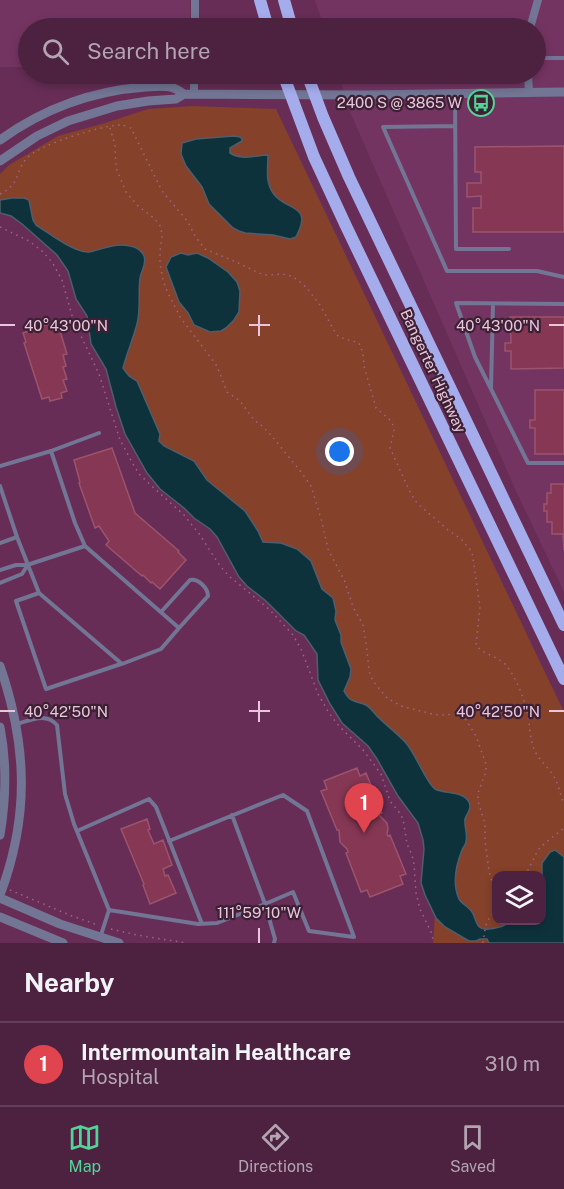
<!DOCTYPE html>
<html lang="en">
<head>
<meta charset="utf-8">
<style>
	body { margin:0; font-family:"Public Sans",sans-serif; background:#542a47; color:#f1f3f6 }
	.controls { position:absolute; right:18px; bottom:18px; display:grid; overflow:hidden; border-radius:12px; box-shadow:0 3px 9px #0003 }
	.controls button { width:54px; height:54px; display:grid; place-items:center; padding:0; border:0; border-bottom:2px solid #643f59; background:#4d2240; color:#f1f3f6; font:30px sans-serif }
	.you { position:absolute; left:340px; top:452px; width:21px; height:21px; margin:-15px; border:4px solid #fff; border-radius:50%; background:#1a73e8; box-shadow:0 0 0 9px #1a73e833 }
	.badge { display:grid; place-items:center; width:39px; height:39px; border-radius:50%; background:#53d396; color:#fff; font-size:20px; font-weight:700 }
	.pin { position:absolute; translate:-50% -50px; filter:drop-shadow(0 2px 3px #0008) }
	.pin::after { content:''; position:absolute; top:32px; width:21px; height:18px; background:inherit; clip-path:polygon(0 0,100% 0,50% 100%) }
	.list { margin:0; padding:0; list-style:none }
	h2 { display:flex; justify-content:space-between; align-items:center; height:78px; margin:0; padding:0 24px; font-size:26px }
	h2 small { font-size:20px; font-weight:400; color:#b3a4b1 }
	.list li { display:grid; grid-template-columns:39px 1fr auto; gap:18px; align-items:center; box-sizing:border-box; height:84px; padding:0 24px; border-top:2px solid #643f59 }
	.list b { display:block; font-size:22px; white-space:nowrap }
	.list p { margin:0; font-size:20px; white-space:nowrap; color:#b3a4b1 }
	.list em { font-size:20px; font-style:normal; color:#b3a4b1 }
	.icon { flex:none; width:33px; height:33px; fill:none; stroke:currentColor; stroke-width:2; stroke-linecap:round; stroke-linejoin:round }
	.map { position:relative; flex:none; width:564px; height:943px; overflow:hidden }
	.search { position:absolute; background:#4d2240; box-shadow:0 3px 9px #0003; left:18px; right:18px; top:18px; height:66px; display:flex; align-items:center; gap:15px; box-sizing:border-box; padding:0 21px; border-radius:33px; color:#b3a4b1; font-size:22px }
	.sheet { height:162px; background:#4d2240 }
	nav { display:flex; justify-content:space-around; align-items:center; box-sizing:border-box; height:84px; border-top:2px solid #643f59; background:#4d2240; font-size:16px; color:#b3a4b1 }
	nav a { display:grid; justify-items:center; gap:3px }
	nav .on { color:#53d396 }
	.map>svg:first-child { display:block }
	.built { fill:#743462 }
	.green { fill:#85412a; fill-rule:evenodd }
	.water { fill:#0e323c; stroke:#505e6c; stroke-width:1.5 }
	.building { fill:#853754; stroke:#9c536c; stroke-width:1.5 }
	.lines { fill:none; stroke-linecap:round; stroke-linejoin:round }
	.path { stroke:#996789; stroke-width:1.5; stroke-dasharray:1.5 4.5; stroke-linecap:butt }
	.service { stroke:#727593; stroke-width:4 }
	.minor { stroke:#727593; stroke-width:8 }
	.tertiary { stroke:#727593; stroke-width:9 }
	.trunk { stroke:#a5acec; stroke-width:12 }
	.ticks { fill:none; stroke:#eac6dd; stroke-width:2 }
	.labels { text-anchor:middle; stroke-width:4.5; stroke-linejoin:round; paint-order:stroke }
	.poi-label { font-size:15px; fill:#eac6dd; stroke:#3c2134; text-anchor:end }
	.street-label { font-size:15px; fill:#eac6dd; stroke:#3c2134 }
	.ticks-label { font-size:15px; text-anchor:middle; fill:#eac6dd; stroke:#3c2134; stroke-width:4.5; stroke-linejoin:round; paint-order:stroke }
</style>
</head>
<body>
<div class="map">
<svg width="564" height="943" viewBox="0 0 564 943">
	<rect width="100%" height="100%" fill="#672d56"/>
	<path class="built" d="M0,0H190V28H28V67H0Z
		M315,0H564V592L515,489L351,114L338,74H536V28H324Z"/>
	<path class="green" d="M193,106L276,109L564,712V943H433L440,845L355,716L312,633L153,455L69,255L0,204V174L9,165L58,136L105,123L148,109ZM496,876H542V920H496Z"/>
	<path class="water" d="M234,136L240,137L242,139V141L230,148V153C243,161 254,155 268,155C268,169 265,181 273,193C286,212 314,203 296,237L290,239L273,235L245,233L239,231L233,228L209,204L202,187L186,166L181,154L182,143L196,139Z
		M12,198H24L29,200L33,220L36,225C49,233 74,253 89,252C100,250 109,245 121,245C129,245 140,247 144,256C147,264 141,271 140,278C138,293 141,309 137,324C133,339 127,353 123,368L129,376L137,381L160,434L159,441L164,446L194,461L207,480L245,511L258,531L263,542L281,543L297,549L311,561L322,589L333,598L336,611L335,620L341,635V642L351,669L350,677L344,691C351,704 355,700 366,705C371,708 375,714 379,718C388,727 398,734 406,743C415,753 427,784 435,789C445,794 463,791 469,802C472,809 467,813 465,819C464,826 468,834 466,842C465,846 464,846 462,850C456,865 452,883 459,899C462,904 469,907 472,912C477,919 475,931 489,929C496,928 505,927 509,921L542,920V863L550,852L555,850L564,857V943H489L487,939H480L476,941H469L445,927L436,918L425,895L421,883L424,849L423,840L418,823L398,796L377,759L368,746L342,723L330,704L318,680L317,654L304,635L296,631L266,601L247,586L239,577L217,537L210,529L194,518L184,508L160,489L147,473L125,434L116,407L106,369L91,344L87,316L76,299L68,271L57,255L22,224L11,216L0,213V200Z
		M181,253L188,255L197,253L208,258L228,272L237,282L240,291L239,312L234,320L226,328L221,331L210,332L194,325L188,313L179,302L166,267L171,257Z"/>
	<path class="building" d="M564,146V232H473V208H481V196L467,197V183H481V172H475V147Z
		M510,317H564V368L511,369V351H505V343H511Z
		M57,321L67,354L63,355L66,366L63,367L67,379L63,380L67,391L61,393L62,398L50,401L49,397L42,399L24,343L26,342L23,333Z
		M535,390H564V454H535V428H530V420H535Z
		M112,448L135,513L179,551L178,552L186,560L160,589L152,582L151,583L143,575L142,576L106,545L109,541L99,526L95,528L79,483L80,482L74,460Z
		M551,484H564V550L563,534H552V522H547V511H544V504H547V493H551Z
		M357,768L360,776L366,773L382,813L379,814L380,816L387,823L388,829L387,834L388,836L390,835L406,874L400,876L403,884L370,897L367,890L361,892L346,853L348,852L347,849L340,842L339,830H337L321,791L327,789L324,781Z
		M147,819L150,829L148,830L154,844L163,840L172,865L163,869L165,876L168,875L176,893L150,904L143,885L144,884L121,829Z"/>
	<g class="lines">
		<path class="path" d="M110,128L115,145L116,168L126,192L137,205L155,219L161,227L162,237L160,251V264L163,280L167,291L180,317L217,366L227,392L240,401L254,420L261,425L271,435L301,472L311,486L322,522L328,549L345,582L353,607L363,625L367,650L369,671L373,681L387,698L401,706L432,714L441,715L456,714L460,716L466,720L476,736L486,764V771L478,793V801L485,824V841L489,871L496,897
			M0,194C22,183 14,172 27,158C38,145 105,124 122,125C124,125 129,128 131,128L162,191L188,222L195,236L205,249L236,262L259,273L266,275L282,274L291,276L298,280L306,287L320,305L336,334L339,337L359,343L363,353L364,366L376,408L389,419L393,425L394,431L390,448L411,494L417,503L448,530L461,539L472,552L480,607L476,645C484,656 501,656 509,669C518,682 525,701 528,716C530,727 530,739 534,749C538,759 547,766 553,775C559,784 560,795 564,805
			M0,227L29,241L42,251L52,262L62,280L73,319L99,374L120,440L133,464L139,474L155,489L184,515L200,535L220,566L229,576L270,610L293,635L301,649L318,694L329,713L339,726L363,750L381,774L390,801L399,812L403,819L407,844L412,855L414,864L416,893L420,909L431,932L434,943
			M525,876L538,850L545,843L564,828
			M10,890L72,916L98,925
			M111,929L137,935L186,943
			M483,943C485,930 485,919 496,911"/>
		<path class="service" d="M536,58H564
			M455,94L456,249H509
			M455,126L383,127L447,271H537L564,277
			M564,304L456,303L475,357L528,463H564
			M491,388L493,304
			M0,466L51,451
			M0,486L17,537L39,593L122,664L161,649L179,628L85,546L75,523L51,451L99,433
			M0,543L17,537
			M0,570L16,565H27L85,546
			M0,583L22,574L27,566
			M39,593L16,601L46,689L121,664
			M161,612L190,580C198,578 208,588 208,596L179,628
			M17,724C31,720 46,712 57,725L65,794L74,824L109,910
			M77,831L149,799L156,807L202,924
			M169,841L283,795L307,811L354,937L309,931L293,892L265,904L232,815
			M101,935L109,910L198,924L217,923L265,904L275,939L274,943"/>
		<path class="minor" d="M195,28V0
			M530,28L538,0
			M528,74L529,92
			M194,94V74"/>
		<path class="tertiary" d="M0,140C43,109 92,91 145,87C161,86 171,84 184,94
			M0,161L37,136L68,121L117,106L148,101L176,99L184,94L365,95L564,92
			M0,666C27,745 30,815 0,895
			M0,727C7,763 6,799 0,835
			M0,898L60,924L119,943
			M0,917L63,943"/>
		<path class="trunk" d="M260,0L268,28
			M284,0L292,28
			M283,74L314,157L346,226L564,679
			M307,74L323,117L349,177L564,625"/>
	</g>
	<path class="ticks" d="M259,315V336M0,325H15M249,325H270M549,325H564M259,701V722M0,711H15M249,711H270M549,711H564M259,928V943"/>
	<defs>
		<symbol id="bus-ring" viewBox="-11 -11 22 22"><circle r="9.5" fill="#3c2134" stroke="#53d396" stroke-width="1.5"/><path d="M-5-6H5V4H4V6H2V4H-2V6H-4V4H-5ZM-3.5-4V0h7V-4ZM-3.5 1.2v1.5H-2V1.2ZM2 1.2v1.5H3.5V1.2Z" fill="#53d396"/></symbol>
	</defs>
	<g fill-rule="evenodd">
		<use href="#bus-ring" x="466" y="88" width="30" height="30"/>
	</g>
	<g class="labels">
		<g class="poi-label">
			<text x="462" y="108">2400 S @ 3865 W</text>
		</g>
		<g class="street-label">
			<text transform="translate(433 371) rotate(65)" y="5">Bangerter Highway</text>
		</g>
	</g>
	<g class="ticks-label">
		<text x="66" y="331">40°43'00"N</text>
		<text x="498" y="331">40°43'00"N</text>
		<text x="66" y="717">40°42'50"N</text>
		<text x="498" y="717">40°42'50"N</text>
		<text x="259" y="918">111°59'10"W</text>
	</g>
</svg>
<div class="controls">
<button><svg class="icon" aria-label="layers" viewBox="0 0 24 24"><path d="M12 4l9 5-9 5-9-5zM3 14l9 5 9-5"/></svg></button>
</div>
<div class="you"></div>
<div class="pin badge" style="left:364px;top:833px;background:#e0444e">1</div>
<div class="search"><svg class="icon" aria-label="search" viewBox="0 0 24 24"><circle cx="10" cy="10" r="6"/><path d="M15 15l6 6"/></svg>Search here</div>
</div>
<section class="sheet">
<h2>Nearby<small></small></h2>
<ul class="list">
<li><span class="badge" style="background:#e0444e">1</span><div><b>Intermountain Healthcare</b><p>Hospital</p></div><em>310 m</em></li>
</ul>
</section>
<nav>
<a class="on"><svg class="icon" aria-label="map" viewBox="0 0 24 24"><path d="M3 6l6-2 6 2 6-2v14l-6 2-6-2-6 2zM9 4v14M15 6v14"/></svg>Map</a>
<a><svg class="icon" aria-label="directions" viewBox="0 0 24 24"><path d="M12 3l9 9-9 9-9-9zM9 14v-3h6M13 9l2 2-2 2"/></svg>Directions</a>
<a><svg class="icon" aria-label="saved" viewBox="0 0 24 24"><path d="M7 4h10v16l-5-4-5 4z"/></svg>Saved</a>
</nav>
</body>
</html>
